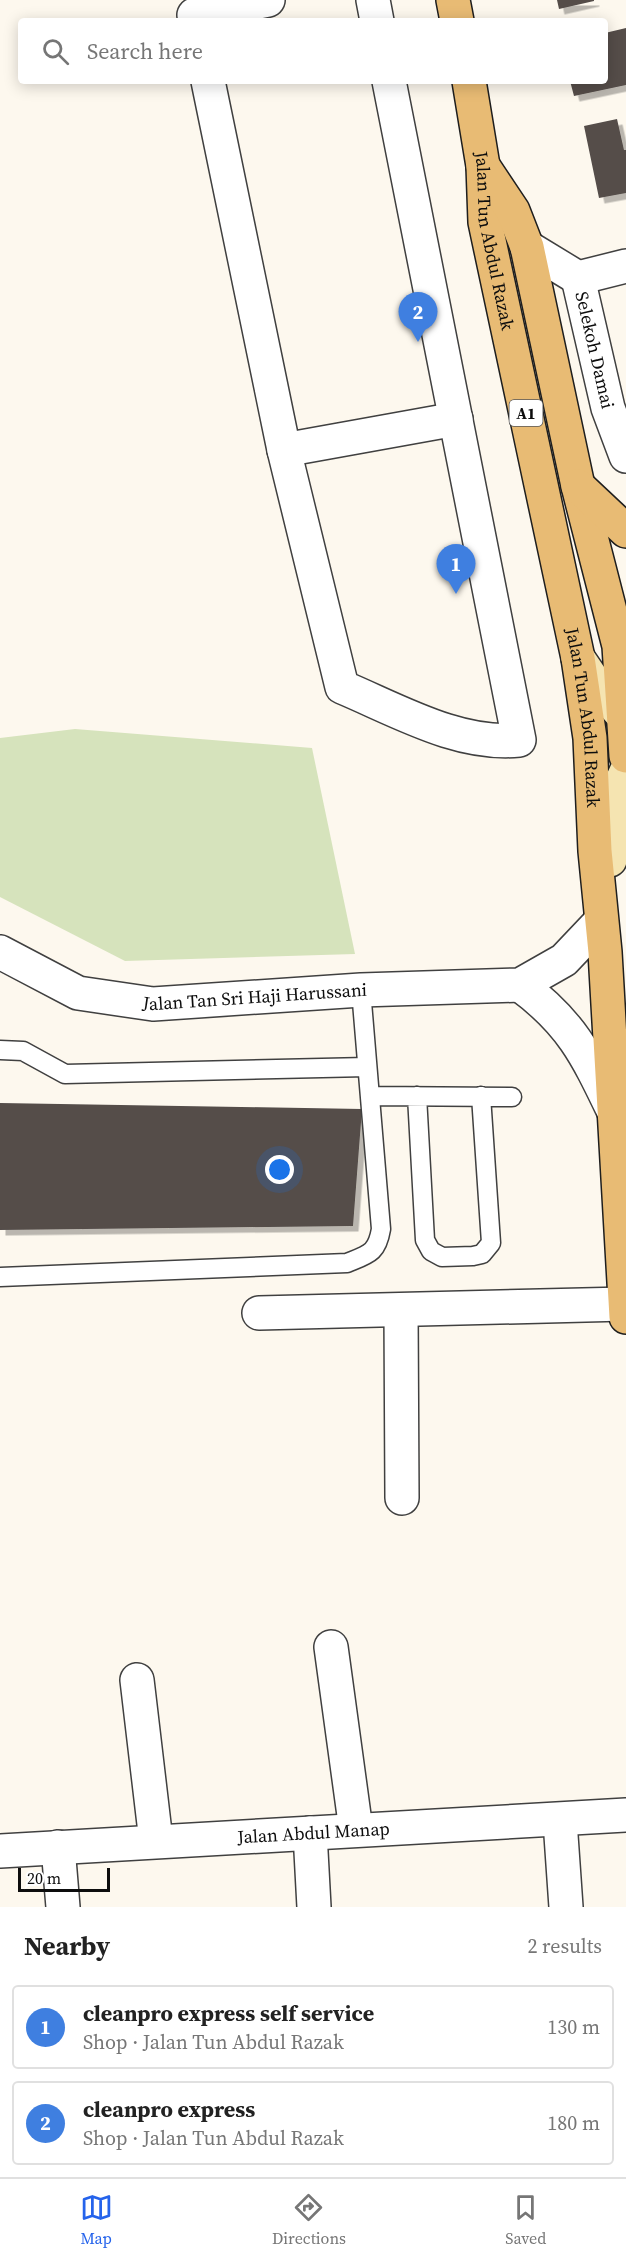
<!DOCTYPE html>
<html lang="en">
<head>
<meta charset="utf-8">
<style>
	body { margin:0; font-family:"Source Serif 4",serif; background:#f6f6f6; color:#222 }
	.scale { position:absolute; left:18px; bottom:15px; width:92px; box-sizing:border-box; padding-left:6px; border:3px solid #0d0d0d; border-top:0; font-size:16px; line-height:21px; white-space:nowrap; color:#0d0d0d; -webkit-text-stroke:4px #fff; paint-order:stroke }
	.you { position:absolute; left:280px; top:1170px; width:21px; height:21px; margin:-15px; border:4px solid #fff; border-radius:50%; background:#1a73e8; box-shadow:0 0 0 9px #1a73e833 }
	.badge { display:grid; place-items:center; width:39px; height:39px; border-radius:50%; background:#2563eb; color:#fff; font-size:20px; font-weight:700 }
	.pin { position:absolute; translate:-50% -50px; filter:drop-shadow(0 2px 3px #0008) }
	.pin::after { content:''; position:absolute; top:32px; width:21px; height:18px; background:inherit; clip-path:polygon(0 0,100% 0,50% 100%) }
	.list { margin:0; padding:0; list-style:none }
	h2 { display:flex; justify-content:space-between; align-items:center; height:78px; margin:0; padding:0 24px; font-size:26px }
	h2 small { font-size:20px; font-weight:400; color:#767676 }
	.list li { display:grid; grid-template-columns:39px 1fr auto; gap:18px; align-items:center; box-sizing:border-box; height:84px; margin:0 12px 12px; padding:0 12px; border:2px solid #e0e0e0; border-radius:6px }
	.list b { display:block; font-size:22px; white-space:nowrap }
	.list p { margin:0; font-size:20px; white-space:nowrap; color:#767676 }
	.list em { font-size:20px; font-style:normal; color:#767676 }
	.icon { flex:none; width:33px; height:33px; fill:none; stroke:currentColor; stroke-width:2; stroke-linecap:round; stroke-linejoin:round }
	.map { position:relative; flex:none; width:626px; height:1907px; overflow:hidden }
	.search { position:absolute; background:#fff; box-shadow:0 3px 15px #0003; left:18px; right:18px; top:18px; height:66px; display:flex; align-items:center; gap:15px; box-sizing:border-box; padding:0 21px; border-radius:6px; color:#767676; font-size:22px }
	.sheet { height:270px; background:#fff }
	nav { display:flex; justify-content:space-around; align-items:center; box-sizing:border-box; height:84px; border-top:2px solid #e0e0e0; background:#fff; font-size:16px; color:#767676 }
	nav a { display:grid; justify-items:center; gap:3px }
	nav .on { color:#2563eb }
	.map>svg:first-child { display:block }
	.green { fill:#d6e3bc }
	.building { fill:#544d4a; filter:url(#shadow) }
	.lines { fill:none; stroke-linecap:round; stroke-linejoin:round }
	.lane-casing { stroke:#404040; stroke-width:21 }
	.street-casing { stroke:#404040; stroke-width:36 }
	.secondary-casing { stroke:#2f2f2f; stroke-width:36 }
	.primary-casing { stroke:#1e1e1e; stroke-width:36 }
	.lane { stroke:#fff; stroke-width:18 }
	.street { stroke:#fff; stroke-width:33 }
	.secondary { stroke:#f5e4b1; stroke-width:33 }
	.primary { stroke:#e8bb74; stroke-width:33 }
	.labels { text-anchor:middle; stroke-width:6; stroke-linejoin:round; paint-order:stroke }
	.shield { fill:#fff; stroke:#565656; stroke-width:1.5 }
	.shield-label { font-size:16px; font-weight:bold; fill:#0d0d0d }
	.street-label { font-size:18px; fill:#0d0d0d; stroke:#fff }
</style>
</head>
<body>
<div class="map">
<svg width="626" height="1907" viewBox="0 0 626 1907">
	<defs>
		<filter id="shadow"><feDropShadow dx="5.5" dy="5.5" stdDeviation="0" flood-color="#0004"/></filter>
	</defs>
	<rect width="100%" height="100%" fill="#fdf8ee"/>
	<path class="green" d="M75,729L312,748L355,954L125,961L0,897V738Z"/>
	<path class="building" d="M557,0H594V1L559,9Z
		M626,28V85L574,96L570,81H605V33Z
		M617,119L624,150H626V193L599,198L584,126Z
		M0,1103L362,1109L353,1226L0,1230Z"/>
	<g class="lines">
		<defs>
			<path id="lane" d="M0,1050L23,1051L65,1074L367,1067
				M370,1096L512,1097
				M417,1096L425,1240L431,1251L442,1257L473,1256L482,1254L491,1243L481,1096
				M0,1277L347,1263C369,1254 377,1253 381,1229L361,990"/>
			<g id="street">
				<path d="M373,0L377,21"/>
				<path d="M194,15L268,0"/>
				<path d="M208,81L284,450L342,687C397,710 458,746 519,740L389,81"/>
				<path d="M527,247L578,278L626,266"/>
				<path id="s1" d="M578,278L608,408L626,456"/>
				<path d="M284,450L456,419"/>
				<path id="s2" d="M0,952L78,993L153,1004L361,990L520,985L564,960L601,921"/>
				<path d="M520,985C572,1023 587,1056 614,1112"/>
				<path d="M401,1310L402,1498"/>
				<path d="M259,1313L625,1304"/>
				<path d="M331,1647L356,1830"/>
				<path d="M137,1680L156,1841"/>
				<path d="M560,1821L566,1907"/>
				<path d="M310,1833L314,1907"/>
				<path d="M58,1847L63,1907"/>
				<path id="s3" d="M0,1851L626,1815"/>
			</g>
			<path id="secondary" d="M578,658L597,686L626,719
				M610,860C609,827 611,802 626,772"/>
			<g id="primary">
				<path d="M453,0L457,21"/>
				<path id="s4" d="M469,81L483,166L485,222L578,658L590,738L595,851L605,952L626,1317"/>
				<path d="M483,166L513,211L527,247L578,486L619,646L626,756"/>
				<path d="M578,486L626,531"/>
			</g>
		</defs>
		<use href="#lane" class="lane-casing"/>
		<use href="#street" class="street-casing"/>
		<use href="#secondary" class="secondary-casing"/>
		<use href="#primary" class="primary-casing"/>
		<use href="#lane" class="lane"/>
		<use href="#street" class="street"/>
		<use href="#secondary" class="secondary"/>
		<use href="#primary" class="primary"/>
	</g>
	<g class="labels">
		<rect class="shield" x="509.5" y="400" width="33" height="26" rx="4.5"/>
		<g class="shield-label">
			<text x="526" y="419">A1</text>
		</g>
		<g class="street-label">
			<text dy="6" stroke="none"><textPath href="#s4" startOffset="162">Jalan Tun Abdul Razak</textPath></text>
			<text dy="6" stroke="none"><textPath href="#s1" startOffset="74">Selekoh Damai</textPath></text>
			<text dy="6" stroke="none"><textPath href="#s4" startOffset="648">Jalan Tun Abdul Razak</textPath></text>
			<text dy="6" stroke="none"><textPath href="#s2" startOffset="266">Jalan Tan Sri Haji Harussani</textPath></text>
			<text dy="6" stroke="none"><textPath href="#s3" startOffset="314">Jalan Abdul Manap</textPath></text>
		</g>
	</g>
</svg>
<div class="scale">20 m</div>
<div class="you"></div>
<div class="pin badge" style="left:456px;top:594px;background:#3f7fe0">1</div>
<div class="pin badge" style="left:418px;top:342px;background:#3f7fe0">2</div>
<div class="search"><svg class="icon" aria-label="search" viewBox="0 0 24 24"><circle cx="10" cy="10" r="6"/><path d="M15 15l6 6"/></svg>Search here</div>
</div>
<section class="sheet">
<h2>Nearby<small>2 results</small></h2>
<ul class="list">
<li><span class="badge" style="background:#3f7fe0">1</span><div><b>cleanpro express self service</b><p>Shop · Jalan Tun Abdul Razak</p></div><em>130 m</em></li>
<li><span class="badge" style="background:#3f7fe0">2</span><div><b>cleanpro express</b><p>Shop · Jalan Tun Abdul Razak</p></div><em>180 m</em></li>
</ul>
</section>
<nav>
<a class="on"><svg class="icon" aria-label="map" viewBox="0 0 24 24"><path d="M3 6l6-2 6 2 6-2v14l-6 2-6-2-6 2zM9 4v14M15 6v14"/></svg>Map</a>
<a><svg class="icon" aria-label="directions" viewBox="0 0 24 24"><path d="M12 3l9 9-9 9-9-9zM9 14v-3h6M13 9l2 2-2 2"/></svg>Directions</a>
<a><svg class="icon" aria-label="saved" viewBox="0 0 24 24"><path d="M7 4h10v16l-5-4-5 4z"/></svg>Saved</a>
</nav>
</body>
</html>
